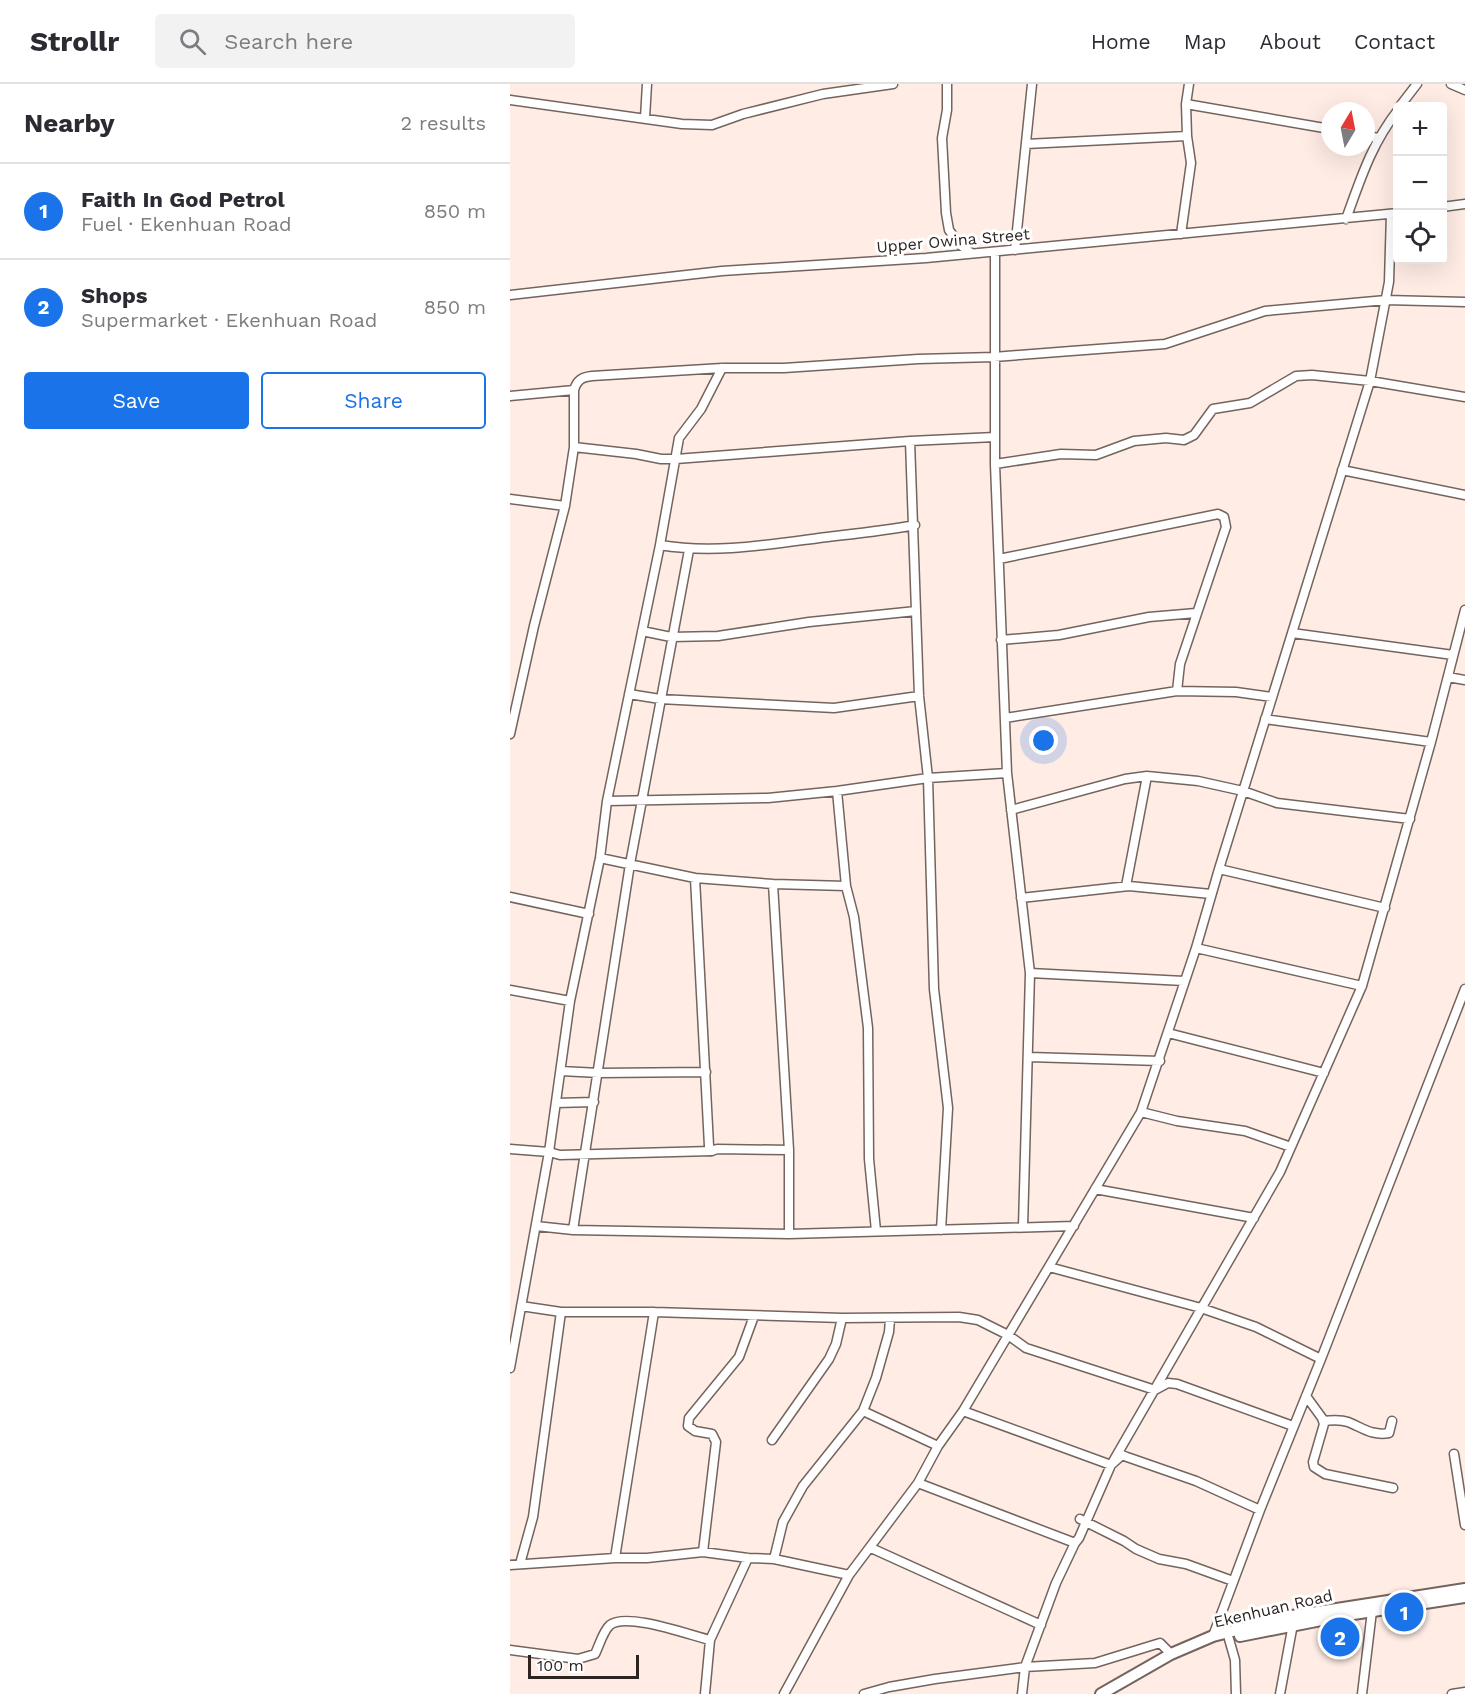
<!DOCTYPE html>
<html lang="en">
<head>
<meta charset="utf-8">
<style>
	body { margin:0; font-family:"Work Sans",sans-serif; background:#f2f2f3; color:#2b2b33 }
	.controls { position:absolute; right:18px; top:18px; display:grid; overflow:hidden; border-radius:6px; box-shadow:0 6px 24px #0002 }
	.controls button { width:54px; height:54px; display:grid; place-items:center; padding:0; border:0; border-bottom:2px solid #e1e1e2; background:#fff; color:#2b2b33; font:30px sans-serif }
	.compass { position:absolute; left:811px; top:18px; width:54px; height:54px; border-radius:50%; background:#fff; box-shadow:0 6px 24px #0002; rotate:10deg }
	.scale { position:absolute; left:18px; bottom:15px; width:111px; box-sizing:border-box; padding-left:6px; border:3px solid #2b2421; border-top:0; font-size:16px; line-height:21px; white-space:nowrap; color:#2b2421; -webkit-text-stroke:4px #fff; paint-order:stroke }
	.you { position:absolute; left:534px; top:657px; width:21px; height:21px; margin:-15px; border:4px solid #fff; border-radius:50%; background:#1a73e8; box-shadow:0 0 0 9px #1a73e833 }
	.badge { display:grid; place-items:center; width:39px; height:39px; border-radius:50%; background:#1a73e8; color:#fff; font-size:20px; font-weight:700 }
	.pin { position:absolute; translate:-50% -50%; border:3px solid #fff; box-shadow:0 2px 6px #0006 }
	.list { margin:0; padding:0; list-style:none }
	h2 { display:flex; justify-content:space-between; align-items:center; height:78px; margin:0; padding:0 24px; font-size:26px }
	h2 small { font-size:20px; font-weight:400; color:#7c7c81 }
	.list li { display:grid; grid-template-columns:39px 1fr auto; gap:18px; align-items:center; box-sizing:border-box; height:96px; padding:0 24px; border-top:2px solid #e1e1e2 }
	.list b { display:block; font-size:22px; white-space:nowrap }
	.list p { margin:0; font-size:20px; white-space:nowrap; color:#7c7c81 }
	.list em { font-size:20px; font-style:normal; color:#7c7c81 }
	.actions { display:flex; gap:12px; padding:18px 24px }
	.actions a { flex:1; padding:14px 0; border:2px solid #1a73e8; border-radius:6px; text-align:center; font-size:21px; color:#1a73e8 }
	.actions .main { background:#1a73e8; color:#fff }
	.icon { flex:none; width:33px; height:33px; fill:none; stroke:currentColor; stroke-width:2; stroke-linecap:round; stroke-linejoin:round }
	.map { position:relative; flex:none; width:955px; height:1610px; overflow:hidden }
	header { display:flex; align-items:center; gap:36px; box-sizing:border-box; height:84px; padding:0 30px; background:#fff; border-bottom:2px solid #e1e1e2 }
	header strong { font-size:28px }
	nav { display:flex; gap:33px; margin-inline-start:auto; font-size:21px }
	.search { width:420px; height:54px; background:#f2f2f3; display:flex; align-items:center; gap:15px; box-sizing:border-box; padding:0 21px; border-radius:6px; color:#7c7c81; font-size:22px }
	main { display:flex }
	aside { flex:1; background:#fff }
	.map>svg:first-child { display:block }
	.lines { fill:none; stroke-linecap:round; stroke-linejoin:round }
	.minor-casing { stroke:#74645e; stroke-width:11 }
	.major-casing { stroke:#74645e; stroke-width:14 }
	.minor { stroke:#fff; stroke-width:8 }
	.major { stroke:#fff; stroke-width:10 }
	.labels { text-anchor:middle; stroke-width:6; stroke-linejoin:round; paint-order:stroke }
	.street-label { font-size:16px; fill:#2b2421; stroke:#fff }
</style>
</head>
<body>
<header>
<strong>Strollr</strong>
<div class="search"><svg class="icon" aria-label="search" viewBox="0 0 24 24"><circle cx="10" cy="10" r="6"/><path d="M15 15l6 6"/></svg>Search here</div>
<nav><a>Home</a><a>Map</a><a>About</a><a>Contact</a></nav>
</header>
<main>
<aside>
<h2>Nearby<small>2 results</small></h2>
<ul class="list">
<li><span class="badge">1</span><div><b>Faith In God Petrol</b><p>Fuel · Ekenhuan Road</p></div><em>850 m</em></li>
<li><span class="badge">2</span><div><b>Shops</b><p>Supermarket · Ekenhuan Road</p></div><em>850 m</em></li>
</ul>
<div class="actions"><a class="main">Save</a><a>Share</a></div>
</aside>
<div class="map">
<svg width="955" height="1610" viewBox="0 0 955 1610">
	<rect width="100%" height="100%" fill="#ffece5"/>
	<g class="lines">
		<defs>
			<path id="minor" d="M437,0V26L432,54L436,129L439,146L449,160L461,169
				M941,0L955,6
				M0,16L172,40L202,41L233,30L313,10L383,0
				M676,20L820,45
				M890,22L907,0
				M135,34L137,0
				M856,52L869,54
				M516,60L677,52
				M932,123L955,120
				M836,135C851,94 861,61 888,26
				M671,150L681,79L677,52L676,20L679,0
				M505,166L522,0
				M485,168V380L497,689L520,889L513,1143
				M0,211L212,187L416,174L888,129
				M0,312L64,306C67,296 72,293 82,292L212,284H274L408,275L484,273L561,267L655,260L755,227L876,216L955,218
				M400,357L409,612L418,694L424,905L438,1024L431,1146
				M64,363L126,370L151,375H166L400,357L485,353
				M485,380L551,370L586,371L624,357L656,354L674,356L684,351L703,325L740,319L786,292L802,291L860,297L955,313
				M832,386L955,411
				M0,415L55,422
				M150,461C203,470 256,461 309,454C342,450 373,447 405,441
				M489,475L708,430L714,433L716,443L670,580L667,607
				M132,547L161,553L208,552L299,538L406,527
				M782,549L943,571
				M491,556L549,551L639,533L686,529
				M938,593L955,596
				M119,610L150,615L324,624L409,612
				M495,634L667,607L726,608L762,613
				M755,635L921,658
				M0,650L24,542L55,422L64,363V306
				M327,707L336,802L344,833L358,944L359,1075L366,1147
				M97,717L258,714L327,707L418,694L497,689
				M501,726L615,695L637,692L688,697L733,707L767,719L900,735
				M90,774L185,794L263,800L336,802
				M709,785L875,824
				M185,794L199,1062L202,1067L207,1065L279,1066
				M263,800L279,1066V1150
				M616,802L637,692
				M0,813L79,830
				M511,814L619,802L701,810
				M686,864L852,902
				M520,889L674,897
				M0,906L60,917
				M658,949L814,989
				M519,973L650,977
				M51,987L89,989L196,988
				M46,1019L84,1018
				M631,1028L667,1037L735,1047L781,1063
				M0,1065L39,1068L50,1071L202,1067
				M585,1105L744,1134
				M26,1142L63,1146L279,1150L564,1142
				M63,1146L120,780L179,466
				M539,1183L691,1224L746,1243L811,1275
				M11,1222L51,1228H144L332,1234L449,1233L468,1236L498,1251L516,1264L645,1306L658,1299L667,1300L783,1342
				M0,1284L39,1068L60,917L90,774L97,717L150,461L169,354L191,325L212,284
				M796,1312L812,1334L814,1340L803,1378L804,1383L815,1390L883,1404
				M353,1327L428,1362
				M453,1327L601,1381L612,1371L617,1373L686,1397L750,1426
				M813,1337C821,1336 830,1335 838,1338C853,1344 862,1352 879,1349L882,1337
				M262,1356L319,1275L326,1260L332,1234
				M944,1370L955,1441
				M408,1399L565,1459
				M570,1435L614,1457L626,1465L649,1475L676,1480L723,1497
				M361,1464L531,1541
				M193,1468L206,1358L202,1350L185,1347L178,1342L179,1334L229,1273L244,1232
				M105,1474L144,1228
				M264,1475L273,1438L293,1402L353,1327L366,1294L379,1248L380,1235
				M10,1480L23,1433L51,1228
				M0,1481L105,1474H137L193,1468L238,1474L264,1475L339,1491
				M703,1552L750,1426L811,1275L955,905
				M719,1555L725,1576L726,1610
				M0,1566L68,1575L85,1570C89,1562 93,1547 100,1541C117,1528 179,1551 200,1556
				M195,1610L200,1556L238,1474
				M274,1610L339,1491L408,1399L428,1362L453,1327L631,1028L686,864L709,785L860,297L879,198L881,130
				M354,1610L379,1603L425,1595L515,1583L585,1579L650,1559L661,1570
				M512,1610L515,1583L546,1499L565,1459L569,1454L601,1381L770,1088L852,902L921,658L955,526
				M770,1610L783,1540
				M852,1610L862,1527
				M942,1610L955,1608"/>
			<path id="major" d="M730,1552L837,1531L955,1513
				M591,1610L661,1570L703,1552L782,1532L955,1505"/>
		</defs>
		<use href="#minor" class="minor-casing"/>
		<use href="#major" class="major-casing"/>
		<use href="#minor" class="minor"/>
		<use href="#major" class="major"/>
	</g>
	<g class="labels">
		<g class="street-label">
			<text transform="translate(443 156) rotate(-5)" y="6">Upper Owina Street</text>
			<text transform="translate(763 1524) rotate(-13)" y="6">Ekenhuan Road</text>
		</g>
	</g>
</svg>
<div class="controls">
<button>+</button>
<button>−</button>
<button><svg class="icon" aria-label="locate" viewBox="0 0 24 24"><circle cx="12" cy="12" r="6"/><path d="M12 2v4M12 18v4M2 12h4M18 12h4"/></svg></button>
</div>
<svg class="compass" viewBox="-18 -18 36 36"><path d="M0-13l5 13h-10z" fill="#e53935"/><path d="M0 13l5-13h-10z" fill="#7c7c81"/></svg>
<div class="scale">100 m</div>
<div class="you"></div>
<div class="pin badge" style="left:894px;top:1528px">1</div>
<div class="pin badge" style="left:830px;top:1553px">2</div>
</div>
</main>
</body>
</html>
